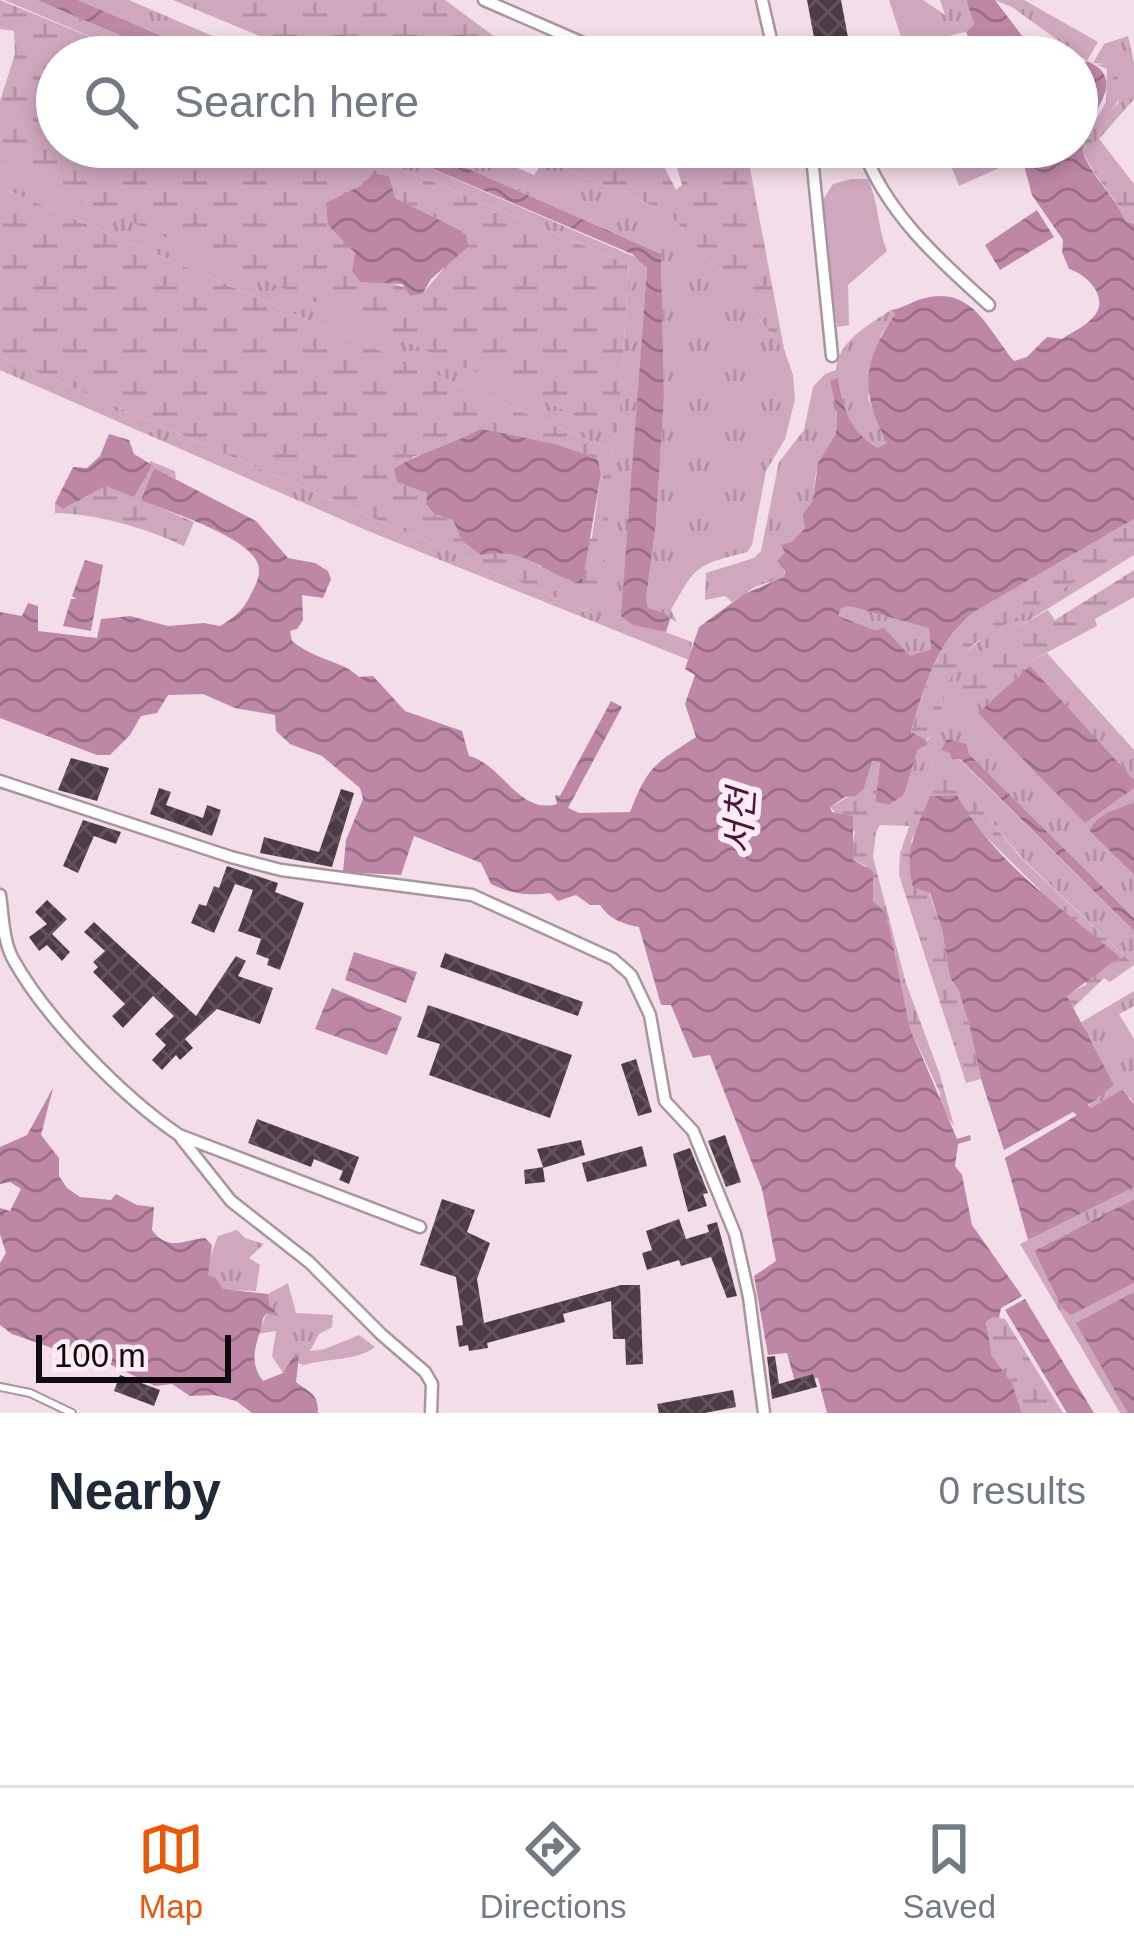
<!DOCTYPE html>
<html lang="en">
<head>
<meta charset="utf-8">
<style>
	body { margin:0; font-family:Helvetica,"Noto Sans KR",sans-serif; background:#f6f6f7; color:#1f2937 }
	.scale { position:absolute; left:36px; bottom:30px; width:195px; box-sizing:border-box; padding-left:12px; border:6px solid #10090d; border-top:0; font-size:33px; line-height:42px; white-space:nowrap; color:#10090d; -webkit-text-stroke:9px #feecf5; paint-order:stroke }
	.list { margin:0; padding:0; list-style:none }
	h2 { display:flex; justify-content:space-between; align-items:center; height:156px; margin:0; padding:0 48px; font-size:51px }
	h2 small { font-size:39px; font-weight:400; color:#747a83 }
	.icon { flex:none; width:66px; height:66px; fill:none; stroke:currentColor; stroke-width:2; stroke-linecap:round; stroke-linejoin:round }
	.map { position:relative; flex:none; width:1134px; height:1413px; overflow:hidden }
	.search { position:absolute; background:#fff; box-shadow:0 6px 18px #0003; left:36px; right:36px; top:36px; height:132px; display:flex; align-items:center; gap:30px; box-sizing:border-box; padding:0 42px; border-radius:66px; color:#747a83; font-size:45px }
	.sheet { height:372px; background:#fff }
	nav { display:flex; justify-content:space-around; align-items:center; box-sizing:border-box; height:168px; border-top:3px solid #e0e1e3; background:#fff; font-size:33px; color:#747a83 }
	nav a { display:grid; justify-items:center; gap:6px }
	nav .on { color:#ea580c }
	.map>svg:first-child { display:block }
	.grass { fill:url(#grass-tufts) }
	.wetland { fill:url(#wetland-marsh); fill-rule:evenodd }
	.garden { fill:#d0a8be }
	.water { fill:url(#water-waves); fill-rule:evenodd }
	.building { fill:url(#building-cross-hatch) }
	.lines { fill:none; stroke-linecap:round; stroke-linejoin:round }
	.lane-casing { stroke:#a9959f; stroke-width:10 }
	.street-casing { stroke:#a9959f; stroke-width:15 }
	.lane { stroke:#fff; stroke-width:6 }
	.street { stroke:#fff; stroke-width:10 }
	.labels { text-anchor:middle; stroke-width:12; stroke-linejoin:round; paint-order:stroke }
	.water-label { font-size:36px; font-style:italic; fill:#52103c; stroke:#feecf5 }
</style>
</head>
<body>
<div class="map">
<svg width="1134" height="1413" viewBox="0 0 1134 1413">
	<defs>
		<pattern id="grass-tufts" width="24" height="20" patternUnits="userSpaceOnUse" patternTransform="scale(3)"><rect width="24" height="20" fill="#d0a8be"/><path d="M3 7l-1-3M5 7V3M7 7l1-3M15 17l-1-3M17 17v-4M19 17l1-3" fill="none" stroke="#b28fa2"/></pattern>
		<pattern id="wetland-marsh" width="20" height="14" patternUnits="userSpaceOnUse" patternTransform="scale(3)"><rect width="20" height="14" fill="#d0a8be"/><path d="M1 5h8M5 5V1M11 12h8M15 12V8" fill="none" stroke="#b28fa2"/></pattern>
		<pattern id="water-waves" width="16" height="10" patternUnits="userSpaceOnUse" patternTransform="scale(3)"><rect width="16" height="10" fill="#be87a6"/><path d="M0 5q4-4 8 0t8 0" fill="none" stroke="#996d86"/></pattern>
		<pattern id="building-cross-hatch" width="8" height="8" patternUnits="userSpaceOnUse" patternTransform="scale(3)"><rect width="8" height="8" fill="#4d3c46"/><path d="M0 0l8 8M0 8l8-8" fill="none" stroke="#62545c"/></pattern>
	</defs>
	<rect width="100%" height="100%" fill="#f3dde9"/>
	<path class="grass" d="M4,0H37L171,57H139Z
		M78,0H129L261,57H211Z
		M889,0H923L945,15L940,0H966L974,24L966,32L904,46Z
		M995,0H1024L1098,42L1087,61L1012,7Z
		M1128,36L1134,63V99L1099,139L1134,184V202L1091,151C1087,130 1106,116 1119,102L1106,64L1093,63L1104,44Z
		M350,147H382L642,260L647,268L622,616L692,642L689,660L368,531L0,370V356L594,614L613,451L0,187V165L618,432L629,265Z
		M419,147H470L534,175L544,160L668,212L784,349L793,375L795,399L785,439L766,471L752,545L747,552C695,566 698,563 671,610L677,622L648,608L646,599L656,524L664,397L661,254Z
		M891,310L895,314L881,335L868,398L888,443L878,449C850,432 843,410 838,379L836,434L816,472L813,500L802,515L805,528L785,553L784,578L757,586L732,602L725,596L705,600L706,573L754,558L761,551L779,462L804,430L813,387L825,374L836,370C838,341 868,325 891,310Z
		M1134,545V555L999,639L1029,662L1047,653L1134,750V802L1090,830L1134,875V918L969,754L967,744L950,753L952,760L959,759L1134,931V965L1022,858L945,766L932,762L910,826L879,825L889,805L904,795L918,749L937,731L944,687L964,654L991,631Z
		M849,606L930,628L931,649L910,657L884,629L875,630L837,616L840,608Z
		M1134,991V1006L1119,1014L1134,1039V1104L1130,1097L1090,1108L1080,1023Z
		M1134,1187V1199L1034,1251L1062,1308L1070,1314L1134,1283V1413H1120L1020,1244Z
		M237,1230L245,1238L264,1244L249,1258L260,1265L256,1291L223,1290L216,1278L208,1275L207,1266L218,1236Z
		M288,1283L296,1313L333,1315L332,1327L319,1334L310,1351L325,1349L359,1335L375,1347C357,1361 327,1358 304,1365L298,1363L299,1356L283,1373L272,1356L276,1331L258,1334L270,1306L268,1294Z"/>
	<path class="wetland" d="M0,0L139,57H57V147H350L629,265L618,434L0,165V101L15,54L14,31L0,29ZM388,176L394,198L462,231L444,268L423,293L352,271L355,253L329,225L326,203Z
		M173,0H445L522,57H310Z
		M1106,64L1114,69L1123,90C1116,114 1088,124 1092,151L1134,202V224L1126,222C1116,194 1088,174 1082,145L1106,102L1107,69L1097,65Z
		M526,147H640L663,164L676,190L682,185L676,164L655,147H746L784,349L668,212L544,160L542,154Z
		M0,187L613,451L601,609L594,614L0,356ZM481,430L556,444L598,459L601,474L592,538L540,567L527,555L462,541L453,520L434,514L426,506L427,493L412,485V457L441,450Z
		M150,461L175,471L176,479L154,469L142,500L194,522L184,546C146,528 98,514 55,513V503L63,509L106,486L134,496Z
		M1134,519V545L975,643C948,670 944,695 938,731L926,740L911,733C924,688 936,642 974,612Z
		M1134,570V597L1095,619L1097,626L1029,662L972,709L959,703C957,654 1013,631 1048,610L1055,620Z
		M871,761L880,763L875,802L889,805L876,833L873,857L906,983L940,1075L954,1126L940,1107V1093L910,1028L889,925L873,901L866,866L853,860L851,850L855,832L830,807L864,788Z
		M932,762L946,766L1021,858L1134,965L1110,982L1104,978L1072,1009L1067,995L1087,984L1039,889L973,824L957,795L919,825L911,841L942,930L950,978L958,989L969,1024L981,1079L966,1083L899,875L900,853Z
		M993,1317L1005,1319L1063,1413H1022L1012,1383L992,1356L986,1322Z"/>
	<path class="garden" d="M944,147H1004L1010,163L959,186Z
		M851,179H868C879,203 877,226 887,251L848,285L849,325L837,327L821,203L833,184Z"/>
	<path class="water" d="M37,0H78L211,57H171Z
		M966,0H995L1038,57H977L966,32L974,24Z
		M1087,61C1134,82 1081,116 1083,149C1084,168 1118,199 1126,222L1134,224V519L974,612C936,642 924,687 911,732L926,740L927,745L918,749L904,795L889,805L875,802L880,763L872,761L864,788L856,796L845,797L830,807L832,812L853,816V860L873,871V901L882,909L889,925L910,1028L957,1139L970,1135L971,1140L958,1144L955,1166L962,1175L972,1225L1022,1296L1001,1308L999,1318L993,1317L986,1322L992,1356L1012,1383L1022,1413H827L818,1378L795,1382L787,1353L768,1355L754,1276L776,1261L762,1189L710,1055L693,1058L671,1005H661L639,927C624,925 608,918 600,905H590L576,895L558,901L550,893C527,896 512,894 491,884L481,863L414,836L401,875L343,872L346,840L363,799L360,788L322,756L290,744L276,731L275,715L235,708L203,694L168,695L157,713L141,716L130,735L110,755H97L0,718V612L22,616L28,603L38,606V631L97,638L101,619L130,616L168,626L204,623L220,626C237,616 244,609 252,592C257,582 261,575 258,564C248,536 169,512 141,500L154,468L256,521L288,558L315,563L328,571L331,579L323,598L302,595L303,620L297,629L290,631L292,641C316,661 342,660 359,677L373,676L405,711L462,731L469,756C502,764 519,815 557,804L555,795L560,796L611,701L622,707L568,808L579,813L630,812C649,764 655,764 696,737L685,704L695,675L685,669L699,627L744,594L784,577L785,571L777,561L785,553L781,545L792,542L805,528L802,515L813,500L818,463L836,434L837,410L830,381L838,378C843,409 850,432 878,448L887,443C860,391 862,363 895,314L891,310C902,308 908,304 918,300C971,282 986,327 1014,361L1027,357L1047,337L1062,339C1072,332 1088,325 1095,315C1109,296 1086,274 1069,269L1062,252L1063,240L1032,195L1019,147H1077V70ZM849,606L929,628L931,649L910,656L884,628L875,630L838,616L841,608Z
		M382,147H419L661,254L664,397L656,524L646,599L648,608L666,614L670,620L666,632L633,625L621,616L647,268L632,254Z
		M373,174L389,176L395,198L462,231L469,246L431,279L423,293L410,296L402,284L360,282L352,271L355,253L328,225L326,203L362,185Z
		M1037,210L1054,237L1000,270L985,245Z
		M481,429L556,444L598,459L601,474L582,584C540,573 527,546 481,555L462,541L453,520L434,514L426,505L427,493L397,482L394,469C419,452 452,445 481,429Z
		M109,434L129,440L134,454L152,465L134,497L106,486L63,509L55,503L73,467L87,468L100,456Z
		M85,560L103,565L91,631L63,626L71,599H76L72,596Z
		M1030,666L1134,780V788L1085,823L978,713Z
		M947,739L967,744L969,754L1134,918V931L960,759L952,760L950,753L941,750Z
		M957,795C993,861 1063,909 1120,957L1067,996L1114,1085L1088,1105L1091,1108L1122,1090L1134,1104V1187L1028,1240L1005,1158L1077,1115L1073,1112L1004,1150L981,1079L969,1024L958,989L950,978L942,930L930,893L913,887C903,852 917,828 930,796Z
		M1134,802V875L1090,831C1096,813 1118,810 1134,802Z
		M354,952L417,972L406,1003L345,980Z
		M332,988L402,1017L387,1055L315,1029Z
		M53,1088L41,1135L59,1158V1176L67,1188L80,1197L111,1200L116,1194L137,1205L154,1207L152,1230C168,1252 183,1240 205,1238L212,1245L208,1275L216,1278L223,1289L268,1294L270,1306L279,1316L267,1313L263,1318C259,1343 246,1358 263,1381L283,1373L296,1353L299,1356L296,1382C311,1394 318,1393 318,1413H252L236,1401L214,1395L190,1396L172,1384L155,1386L99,1359L90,1356L86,1360L12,1334L0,1325V1263L6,1253L0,1234V1208L10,1211L21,1189L10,1182L0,1184V1147L27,1135Z
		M1134,1199V1283L1071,1315L1062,1308L1034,1251Z
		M1134,1292V1413H1128L1076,1323Z
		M1025,1299L1094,1413H1067L1005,1310Z"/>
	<path class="building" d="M807,0H841L850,48L817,54Z
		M71,758L109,768L97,801L58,790Z
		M159,788L171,792L166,805L203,818L207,805L221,810L212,836L150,814Z
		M341,789L354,793L332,867L260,853L264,837L319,852Z
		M83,820L121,832L116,844L94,836L78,873L63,866Z
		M227,866L278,883L275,892L304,903L280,970L267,965L269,959L256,954L261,939L238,931L253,890L235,884L214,933L191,923L199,904L206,906L214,886L219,888Z
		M47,900L67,919L52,934L70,952L62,961L47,945L39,951L29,937L47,924L35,912Z
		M94,922L196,1016L236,956L246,961L238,976L273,988L260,1024L217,1009L185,1039L193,1048L180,1060L176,1055L162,1070L152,1060L166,1045L155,1034L174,1016L153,996L123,1028L112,1016L125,1004L93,972L98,967L93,962L105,951L84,932Z
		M445,953L583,1002L578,1016L440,967Z
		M428,1005L572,1055L550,1118L429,1075L440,1044L417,1037Z
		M636,1059L652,1112L638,1116L621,1064Z
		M257,1119L359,1157L349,1184L339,1180L343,1171L314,1159L311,1167L248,1143Z
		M725,1135L741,1182L726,1187L708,1141Z
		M581,1140L585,1155L543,1168L545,1182L525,1184L524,1170L543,1167L537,1149Z
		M642,1146L647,1166L587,1182L582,1163Z
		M690,1148L708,1193L703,1194L707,1206L688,1212L673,1154Z
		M442,1199L475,1210L467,1232L490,1243L477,1279L484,1323L621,1285H640L643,1364L626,1365L625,1339H613L611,1301L563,1314L565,1322L487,1343L488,1348L469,1351L468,1345L459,1347L456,1326L463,1325L456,1277L420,1265Z
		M679,1219L686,1239L709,1232L707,1225L717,1222L737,1296L727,1298L711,1257L681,1266L679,1260L647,1270L642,1253L652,1250L646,1231Z
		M775,1356L779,1384L813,1374L817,1387L772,1399L767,1357Z
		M120,1375L160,1390L154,1406L114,1391Z
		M733,1390L736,1407L705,1413H659L657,1404Z"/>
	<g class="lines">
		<defs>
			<path id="lane" d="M0,1387L30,1393L72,1413"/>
			<path id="street" d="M484,0L615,57
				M762,0L775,57
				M811,147L832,356
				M862,147C886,213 938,259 989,305
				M0,781L231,857L281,870L472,895L613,959L631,975L650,1015L665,1101L693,1131L735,1234L749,1297L764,1413
				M0,895C3,915 3,941 13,959C46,1019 123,1097 179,1135L420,1227
				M181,1138L231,1201L309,1262L382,1335L425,1372L432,1384L431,1413"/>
		</defs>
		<use href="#lane" class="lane-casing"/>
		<use href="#street" class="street-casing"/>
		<use href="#lane" class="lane"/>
		<use href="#street" class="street"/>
	</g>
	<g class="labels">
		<g class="water-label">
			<text transform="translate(739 821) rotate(-86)" y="13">서천</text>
		</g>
	</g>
</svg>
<div class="scale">100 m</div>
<div class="search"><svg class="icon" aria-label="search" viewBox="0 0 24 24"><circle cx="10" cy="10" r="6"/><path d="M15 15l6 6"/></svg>Search here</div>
</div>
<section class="sheet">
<h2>Nearby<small>0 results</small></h2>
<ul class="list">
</ul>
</section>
<nav>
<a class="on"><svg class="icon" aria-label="map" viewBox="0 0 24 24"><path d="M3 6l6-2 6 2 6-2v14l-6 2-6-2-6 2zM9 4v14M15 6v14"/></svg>Map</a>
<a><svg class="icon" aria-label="directions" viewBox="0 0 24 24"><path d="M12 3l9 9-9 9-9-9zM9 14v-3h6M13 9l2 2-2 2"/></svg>Directions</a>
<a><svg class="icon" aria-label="saved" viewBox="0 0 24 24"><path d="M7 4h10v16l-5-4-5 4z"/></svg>Saved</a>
</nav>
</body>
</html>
